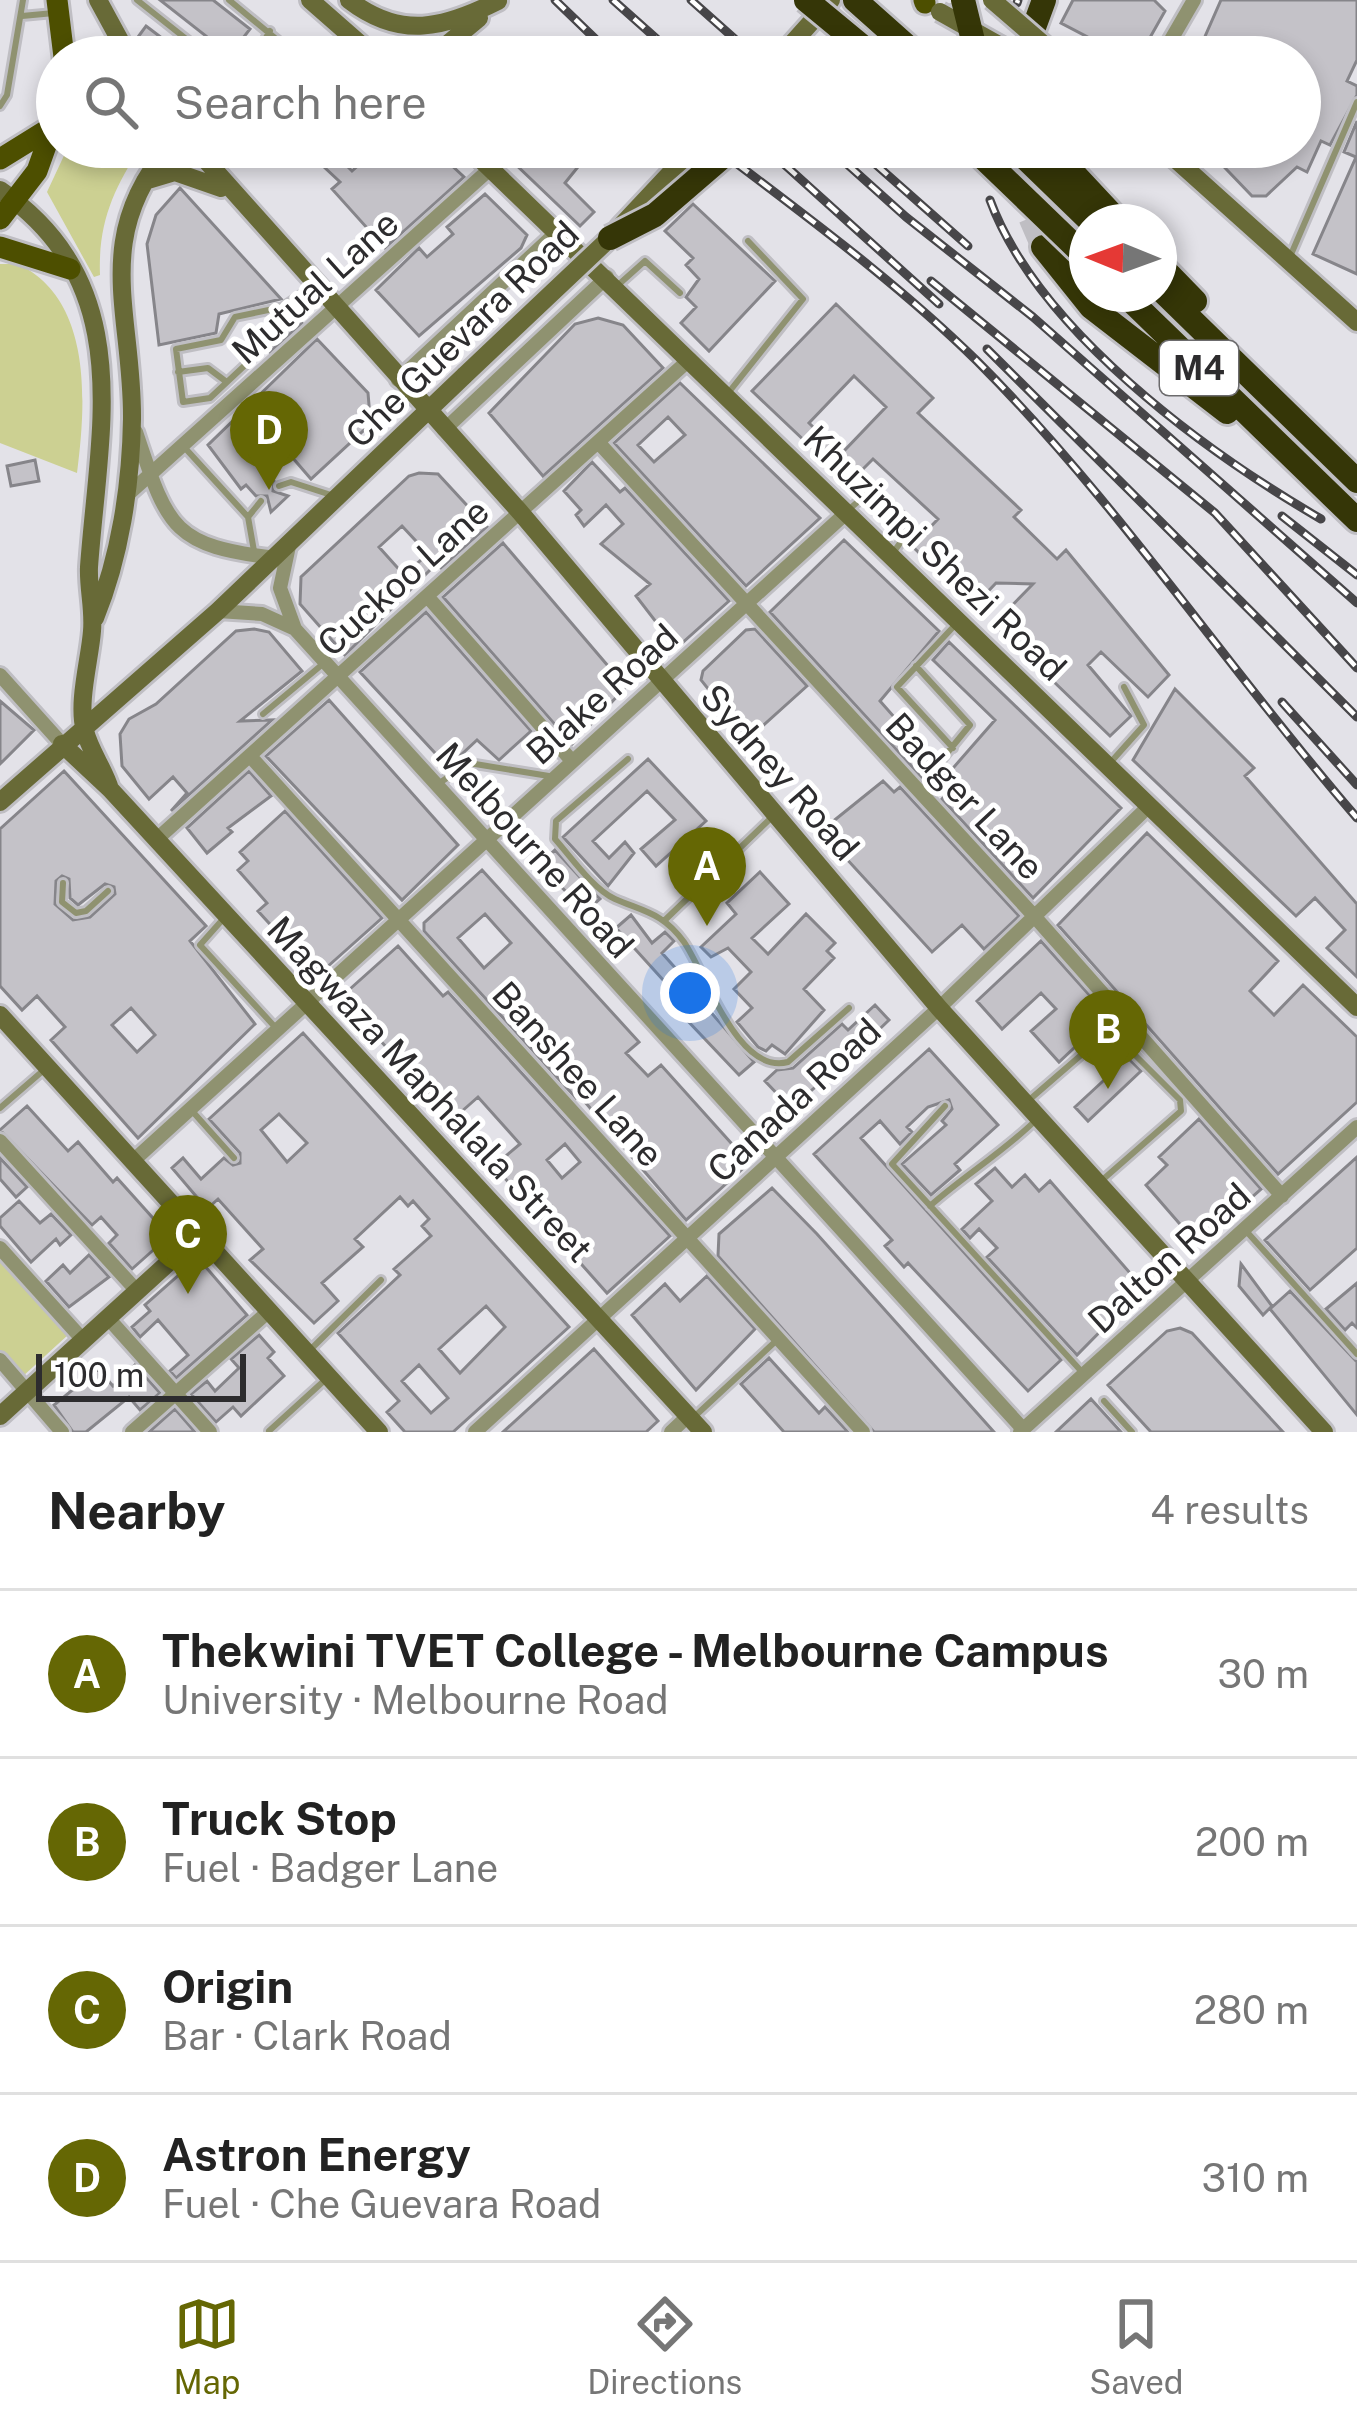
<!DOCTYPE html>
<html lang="en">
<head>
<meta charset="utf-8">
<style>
	body { margin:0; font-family:"Public Sans",sans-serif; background:#f6f6f6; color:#222 }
	.compass { position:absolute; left:1069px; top:204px; width:108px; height:108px; border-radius:50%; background:#fff; box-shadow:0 6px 18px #0003; rotate:271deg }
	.scale { position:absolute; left:36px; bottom:30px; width:210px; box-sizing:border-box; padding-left:12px; border:6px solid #2d2c2e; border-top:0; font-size:33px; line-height:42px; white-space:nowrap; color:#2d2c2e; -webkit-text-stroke:9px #fff; paint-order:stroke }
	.you { position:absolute; left:690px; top:993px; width:42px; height:42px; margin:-30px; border:9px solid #fff; border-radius:50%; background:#1a73e8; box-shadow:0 0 0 18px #1a73e833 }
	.badge { display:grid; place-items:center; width:78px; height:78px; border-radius:50%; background:#656704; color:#fff; font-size:39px; font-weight:700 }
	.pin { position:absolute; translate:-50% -99px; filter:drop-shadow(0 3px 6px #0008) }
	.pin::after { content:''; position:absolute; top:63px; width:42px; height:36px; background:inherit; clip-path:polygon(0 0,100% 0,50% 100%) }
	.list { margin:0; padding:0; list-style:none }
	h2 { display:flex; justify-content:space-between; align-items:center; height:156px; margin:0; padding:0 48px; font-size:51px }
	h2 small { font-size:39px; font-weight:400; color:#767676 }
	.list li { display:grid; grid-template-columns:78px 1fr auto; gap:36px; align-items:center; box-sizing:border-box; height:168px; padding:0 48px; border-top:3px solid #e0e0e0 }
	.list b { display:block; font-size:45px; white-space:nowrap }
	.list p { margin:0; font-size:39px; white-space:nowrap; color:#767676 }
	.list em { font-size:39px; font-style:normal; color:#767676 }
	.icon { flex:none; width:66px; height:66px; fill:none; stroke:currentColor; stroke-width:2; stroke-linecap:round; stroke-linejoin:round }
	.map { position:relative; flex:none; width:1357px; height:1432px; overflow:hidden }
	.search { position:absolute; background:#fff; box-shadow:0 6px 18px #0003; left:36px; right:36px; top:36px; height:132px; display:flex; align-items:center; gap:30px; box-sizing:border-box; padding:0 42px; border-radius:66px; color:#767676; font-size:45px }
	.sheet { height:828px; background:#fff }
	nav { display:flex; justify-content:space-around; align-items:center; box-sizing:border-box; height:168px; border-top:3px solid #e0e0e0; background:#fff; font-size:33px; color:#767676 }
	nav a { display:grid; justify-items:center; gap:6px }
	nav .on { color:#656704 }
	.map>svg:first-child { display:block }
	.green { fill:#ccd092 }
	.building { fill:#c4c2c8; stroke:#86858a; stroke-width:3; fill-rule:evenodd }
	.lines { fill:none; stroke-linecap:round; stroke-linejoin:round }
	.highway-tunnel { stroke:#bfbec3; stroke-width:24; stroke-dasharray:24 12; stroke-linecap:butt }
	.lane-casing { stroke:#bfbec3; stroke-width:12 }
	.street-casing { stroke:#bfbec3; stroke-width:20 }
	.secondary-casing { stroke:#bfbec3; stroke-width:24 }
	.primary-casing { stroke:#bfbec3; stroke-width:27 }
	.highway-casing { stroke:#bfbec3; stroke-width:30 }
	.lane { stroke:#8f9270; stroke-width:6 }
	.street { stroke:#8f9270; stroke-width:14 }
	.secondary { stroke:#686a37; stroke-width:18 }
	.primary { stroke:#4d4f00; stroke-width:21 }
	.highway { stroke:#353607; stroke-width:24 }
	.rail-casing { stroke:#474649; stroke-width:9 }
	.rail { stroke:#fff; stroke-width:4.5; stroke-dasharray:14; stroke-linecap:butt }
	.secondary-bridge-casing { stroke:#bfbec3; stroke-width:24; stroke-linecap:butt }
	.highway-bridge-casing { stroke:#bfbec3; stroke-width:30; stroke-linecap:butt }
	.secondary-bridge { stroke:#686a37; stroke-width:18 }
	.highway-bridge { stroke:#353607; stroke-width:24 }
	.labels { text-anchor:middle; stroke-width:10; stroke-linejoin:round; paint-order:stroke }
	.shield { fill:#fff; stroke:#6c6b6d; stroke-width:3 }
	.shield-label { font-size:33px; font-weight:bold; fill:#2d2c2e }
	.street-label { font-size:36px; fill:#2d2c2e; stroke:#fff }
</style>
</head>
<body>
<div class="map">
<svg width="1357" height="1432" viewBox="0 0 1357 1432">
	<rect width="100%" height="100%" fill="#e3e2e8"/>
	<path class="green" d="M68,147H141C113,189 98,224 100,275L94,277L47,192Z
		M18,264C93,300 86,403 77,473L0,443V264Z
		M0,1258L69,1334L22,1377L0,1353Z"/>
	<path class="building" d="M160,0H213L250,29L230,55Z
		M1073,0H1154L1165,11L1139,57H1126L1061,23Z
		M1221,0H1357V60L1347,81L1357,86V95L1330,145L1321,141L1307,172L1297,167L1266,196H1252L1205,147H1300V57H1196Z
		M146,26L187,57H165L138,37Z
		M1357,121V274L1313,254L1356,157L1344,152Z
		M379,147H411L418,155L432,147L464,177L385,248L332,189L340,182L323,166L335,154L352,171Z
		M520,147H594L565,183L594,212L580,226L510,159Z
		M180,188L281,299L219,314L216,333L159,345L147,244L156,215Z
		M485,194L527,235L521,248L419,336L376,290L419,248L427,257L453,234L447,227Z
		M693,204L775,281L709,351L681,323L696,307L686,297L699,279L686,265L693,258L665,231Z
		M836,304L933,398L918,413L1021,510L1014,517L1057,559L1066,550L1169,675L1148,697L1101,652L1088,665L1131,716L1110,736L994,624L1033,584L996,583L974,606L912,546L938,519L873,459L849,483L752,391ZM854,376L886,407L841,454L809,423Z
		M291,310L302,323L270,352L258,338Z
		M598,318L623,325L663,368L543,476L489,413L575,324Z
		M317,339L368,393L370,417L364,430L311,479L285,449L263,469L274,481L273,491L288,496L271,512L267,496H256L246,485L241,489L208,445ZM258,419L278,441L254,463L234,441Z
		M680,383L820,518L746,586L614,443ZM668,417L685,435L654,462L638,445Z
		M35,460L39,481L11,486L7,466Z
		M592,462L620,492L625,488L729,601L681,644H673L636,596L650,584L601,544L623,524L606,505L584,526L576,515L581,510L564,491Z
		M419,473L438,474L487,527L441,568L436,564L345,655L300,604L301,577L409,476ZM402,526L428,554L404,575L379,547Z
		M844,540L939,631L880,701L932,760L937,770L925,781L770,612Z
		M503,543L626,687L572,744L443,597Z
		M426,612L531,731L499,760L477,740L448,767L360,672Z
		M254,629L269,632L302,671L240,721L272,720L171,811L187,793L173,777L149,799L122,766L120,734L129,719L156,704L236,631Z
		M755,629L807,686L748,739L701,680L703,671L746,630Z
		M949,642L1121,808L1033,898L942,799L955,784L947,775L995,720L933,660Z
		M1175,689L1254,768L1245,776L1357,904V977L1327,948L1345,930L1315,898L1296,916L1133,760Z
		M329,700L458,845L402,900L266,756Z
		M0,701L34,730L0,764Z
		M648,759L706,821L656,866L641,849L675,820L647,791L593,841L609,858L625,842L634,853L608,886L563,837Z
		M64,771L206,926L190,941L255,1024L138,1138L51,1040L65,1027L37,996L22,1010L0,986V829ZM62,876L69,879L70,898L78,905L105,884L114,887L115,894L90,917L73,920L55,904L56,881ZM131,1008L155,1035L137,1052L112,1025Z
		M249,771L271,796L228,828L232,832L207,853L187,828Z
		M883,781L894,792L900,787L1019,916L984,949L962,925L932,952L821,831Z
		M285,811L382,918L317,976L258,911L267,903L238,870L248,861L240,852Z
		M1147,833L1278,961L1250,991L1274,1015L1303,985L1357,1037V1102L1278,1174L1058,925Z
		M555,850L600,899L585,912L540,864Z
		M482,870L639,1042L626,1053L648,1076L661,1065L749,1163L686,1220L579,1095L576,1098L424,931V923ZM485,914L511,943L484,968L458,938Z
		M760,872L789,904L752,938L768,954L806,914L835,943L827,951L834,958L804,989L824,1010L785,1054L772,1045L766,1051L758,1047L737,1022L752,1008L734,989L751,972L728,948L711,957L701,947L736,914L727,903Z
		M631,915L652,943L665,932L674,941L662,953L686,980L674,992L616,928Z
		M1041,941L1108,1016L1059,1062L1031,1031L1056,1009L1041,993L1002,1029L977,1001Z
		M398,946L443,996L448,992L670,1236L607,1293L494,1166L520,1144L478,1097L452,1120L341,997ZM565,1144L580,1162L562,1178L547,1160Z
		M702,1002L754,1062L739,1075L685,1018Z
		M875,1005L889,1020L866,1042L861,1036L830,1067L833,1071L783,1116L775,1108L783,1100L765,1081L777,1070L793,1068L842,1024L848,1030Z
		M303,1033L569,1327L453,1432H405L387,1412L399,1401L338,1333L400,1275L394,1269L431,1236L422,1226L429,1219L413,1201L408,1206L400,1197L355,1239L363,1247L322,1283L338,1301L314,1323L250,1260L263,1249L218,1199L207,1209L172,1168L183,1158L201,1179L224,1158L233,1165L240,1163V1153L209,1119ZM279,1114L307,1143L287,1162L261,1130ZM486,1306L505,1327L460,1373L439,1349ZM419,1365L448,1398L431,1413L402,1381Z
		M929,1049L998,1125L955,1164L960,1170L931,1195L902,1164L946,1125L942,1121L952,1109L949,1100L928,1107L907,1127L912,1132L900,1144L880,1121L861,1138L1061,1360L1028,1391L908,1263L904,1267L885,1246L892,1240L814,1154Z
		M1128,1058L1141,1071L1088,1121L1075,1107Z
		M27,1106L68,1151L78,1142L113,1182L117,1178L169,1236L132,1269L109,1243L117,1235L101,1217L92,1225L0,1130Z
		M1199,1119L1261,1189L1206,1238H1192L1146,1185L1167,1165L1159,1157Z
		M1357,1157V1248L1310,1290L1265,1240Z
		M0,1158L27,1187L16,1197L0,1179Z
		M995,1168L1012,1187L1025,1175L1039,1191L1050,1181L1143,1288L1077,1355L987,1257L997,1248L979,1229L970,1238L962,1229L992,1201L976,1184Z
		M772,1188L817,1234L994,1432H874L718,1256L719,1234Z
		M19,1201L40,1223L51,1214L71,1235L60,1245L56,1239L31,1262L0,1226V1218Z
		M89,1255L109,1277L69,1307L46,1281L63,1265L70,1273Z
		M198,1258L247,1315L176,1378L170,1371L188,1355L158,1320L140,1337L132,1327L150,1311L145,1305Z
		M1241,1264L1272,1306L1263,1315L1239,1286Z
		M707,1276L755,1329L696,1390L632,1315L665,1284L680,1301Z
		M1357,1283V1328L1352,1323L1345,1330L1326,1309Z
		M1290,1291L1357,1362V1415L1270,1309Z
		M1180,1328L1192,1333L1283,1432H1151L1108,1385L1167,1331Z
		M259,1335L274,1352L268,1358L284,1376L241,1416L233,1407L216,1422L191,1394L207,1381L215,1391L239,1368L231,1359Z
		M594,1349L658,1421L646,1432H503Z
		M769,1358L819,1413L825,1407L848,1432H784L741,1384Z
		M135,1365L160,1393L140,1410L129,1397L86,1432H73L54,1405L98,1369L113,1386Z
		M1091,1399L1121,1432H1056Z
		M175,1409L195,1432H149Z"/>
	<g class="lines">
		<path class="highway-tunnel" d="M1019,147L1027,210L1043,247"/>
		<defs>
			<path id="lane" d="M137,0L209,57
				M229,0L298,57
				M22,16L54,13
				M523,46L535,57
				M254,57L270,31
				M0,106L7,95L23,0
				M493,166L511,147
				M1289,259L1357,102
				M617,286L645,261L680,293
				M260,351L210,398L183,402L176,349L221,340L235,317L283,307L314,286
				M178,372L208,368L224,380
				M729,392L803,299L748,241
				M185,448L248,517L254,551
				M279,486L291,482L331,495
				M847,511L874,488L912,526L893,553
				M248,517L261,501
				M916,666L970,725L939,763
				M263,714L324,663
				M953,748L897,687L956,624
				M628,759L556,821L555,839C571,857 593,889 615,899C645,912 663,913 684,942C705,972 738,1076 788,1062L849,1008
				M1110,763L1144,725L1124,687
				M438,784L469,763L555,777
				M63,883L62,902L76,913L86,911L108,891
				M224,918L200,945L275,1027
				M665,920L771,818
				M1028,1101L1110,1030L1180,1100L1181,1111L1100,1182
				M945,1106L892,1164L1082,1372
				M0,1108L45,1069
				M193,1112L234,1158
				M930,1206C966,1174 1004,1152 1038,1118
				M1247,1232L1357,1354
				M310,1350L381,1280
				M1104,1401L1132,1432
				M694,1417L777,1340
				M269,1431L326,1379"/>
			<path id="street" d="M1161,57L1194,0
				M398,380L558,231
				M444,430L607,277
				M136,432C168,528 172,546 276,558
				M598,442L1035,917L1282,1196
				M125,497L491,168
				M289,546L280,588L295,629L1023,1429
				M427,596L572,761
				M218,611L262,614L295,629
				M0,675L62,744
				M250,756L863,1432
				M157,839L690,359
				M0,1141L137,1291
				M133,1161L845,514
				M0,1248L84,1341
				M108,1318L210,1432
				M0,1360L62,1432
				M132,1432L269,1311
				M475,1432L939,1008L1149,806
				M671,1432L688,1416
				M1020,1432L1357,1127"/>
			<path id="secondary" d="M98,0L129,57
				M310,0L375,57
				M349,0C401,40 444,28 498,1
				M432,57L479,18
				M780,57L831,0
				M194,147L520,512L939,1008L1324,1432
				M468,147L1357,1007
				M1162,147L1357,322
				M145,181L175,172L221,188
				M0,190C138,285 99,427 89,567C88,588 94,609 92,631C90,659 77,703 85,731C90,751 104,769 110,789
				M620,227L695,147
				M95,618C120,557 131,485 132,419C133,314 91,239 169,147
				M62,744L110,789L703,1432
				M0,802L218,611L465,375
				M0,1015L379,1432
				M0,1416L200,1234"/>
			<path id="primary" d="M57,0L64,57
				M924,0L925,3
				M0,159L55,125
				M0,219L37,171L57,115
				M0,247L70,269"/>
			<path id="highway" d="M855,0L919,57
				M1023,57L1044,0
				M1049,147L1119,222
				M1025,158L1091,222
				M1043,247L1091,307L1227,412
				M1159,264L1195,301
				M1159,288L1357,481
				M1124,294L1357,520"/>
		</defs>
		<use href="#lane" class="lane-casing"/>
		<use href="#street" class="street-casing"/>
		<use href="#secondary" class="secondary-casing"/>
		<use href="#primary" class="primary-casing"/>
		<use href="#highway" class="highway-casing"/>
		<use href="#lane" class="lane"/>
		<use href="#street" class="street"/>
		<use href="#secondary" class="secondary"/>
		<use href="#primary" class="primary"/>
		<use href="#highway" class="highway"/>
		<defs>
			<path id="rail" d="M555,0L614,57
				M613,0L677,57
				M691,0L755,57
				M1017,3L1018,0
				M715,147C804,215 897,282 977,361C1117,501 1228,669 1357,818
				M765,147L939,304
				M828,147L906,217L1033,317L1357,603
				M856,147L968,246
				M990,200C1038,330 1204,451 1321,519
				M931,281L1215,513L1357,668
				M987,349L1357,717
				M1282,516L1357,575
				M1282,702L1357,785"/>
		</defs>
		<use href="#rail" class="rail-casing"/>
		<use href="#rail" class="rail"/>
		<defs>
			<path id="secondary-bridge" d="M992,0L1050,50
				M940,12L1020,57
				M465,375L610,238"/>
			<path id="highway-bridge" d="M806,0L875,57
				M963,0L977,57
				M972,147L1087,258
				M1014,147L1025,158
				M610,238L655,215L734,147"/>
		</defs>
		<use href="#secondary-bridge" class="secondary-bridge-casing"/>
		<use href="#highway-bridge" class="highway-bridge-casing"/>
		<use href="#secondary-bridge" class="secondary-bridge"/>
		<use href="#highway-bridge" class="highway-bridge"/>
	</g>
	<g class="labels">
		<rect class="shield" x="1160" y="341" width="78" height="54" rx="9"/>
		<g class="shield-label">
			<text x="1199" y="380">M4</text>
		</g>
		<g class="street-label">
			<text transform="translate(315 287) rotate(-42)" y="13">Mutual Lane</text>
			<text transform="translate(462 334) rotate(-44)" y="13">Che Guevara Road</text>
			<text transform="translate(935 553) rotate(44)" y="13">Khuzimpi Shezi Road</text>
			<text transform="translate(403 577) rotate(-42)" y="13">Cuckoo Lane</text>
			<text transform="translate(602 694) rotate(-42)" y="13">Blake Road</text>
			<text transform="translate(780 772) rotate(49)" y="13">Sydney Road</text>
			<text transform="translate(965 796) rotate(47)" y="13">Badger Lane</text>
			<text transform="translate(535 850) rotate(48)" y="13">Melbourne Road</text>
			<text transform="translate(578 1074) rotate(48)" y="13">Banshee Lane</text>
			<text transform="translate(430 1089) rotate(47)" y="13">Magwaza Maphalala Street</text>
			<text transform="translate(794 1100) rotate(-43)" y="13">Canada Road</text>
			<text transform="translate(1169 1258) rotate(-42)" y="13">Dalton Road</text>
		</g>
	</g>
</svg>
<svg class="compass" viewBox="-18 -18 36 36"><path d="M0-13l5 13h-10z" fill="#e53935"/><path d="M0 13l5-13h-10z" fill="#767676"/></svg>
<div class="scale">100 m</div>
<div class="you"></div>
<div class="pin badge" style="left:707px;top:926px">A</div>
<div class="pin badge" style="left:1108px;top:1089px">B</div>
<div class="pin badge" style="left:188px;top:1294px">C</div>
<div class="pin badge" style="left:269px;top:490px">D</div>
<div class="search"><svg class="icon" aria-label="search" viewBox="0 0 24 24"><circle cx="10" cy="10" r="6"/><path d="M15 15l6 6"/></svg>Search here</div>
</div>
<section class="sheet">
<h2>Nearby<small>4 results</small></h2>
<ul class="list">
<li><span class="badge">A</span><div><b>Thekwini TVET College - Melbourne Campus</b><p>University · Melbourne Road</p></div><em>30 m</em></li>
<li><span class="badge">B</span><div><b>Truck Stop</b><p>Fuel · Badger Lane</p></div><em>200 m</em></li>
<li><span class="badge">C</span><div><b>Origin</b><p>Bar · Clark Road</p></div><em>280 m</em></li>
<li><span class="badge">D</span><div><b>Astron Energy</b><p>Fuel · Che Guevara Road</p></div><em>310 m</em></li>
</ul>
</section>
<nav>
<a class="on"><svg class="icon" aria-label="map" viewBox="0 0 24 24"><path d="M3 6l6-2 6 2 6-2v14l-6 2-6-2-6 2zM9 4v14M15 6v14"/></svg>Map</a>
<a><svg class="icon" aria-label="directions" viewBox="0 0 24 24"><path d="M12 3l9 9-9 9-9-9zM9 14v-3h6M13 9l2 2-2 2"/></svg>Directions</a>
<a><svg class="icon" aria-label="saved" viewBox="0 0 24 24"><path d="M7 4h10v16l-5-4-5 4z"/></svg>Saved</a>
</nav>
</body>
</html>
